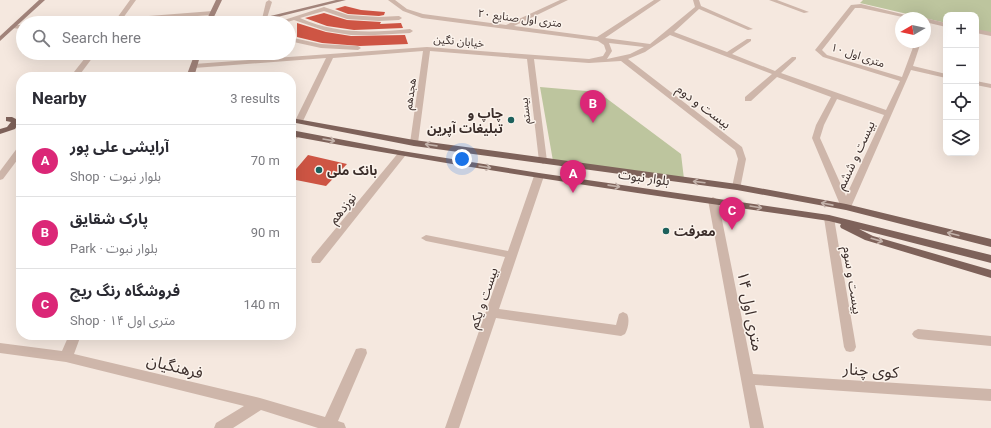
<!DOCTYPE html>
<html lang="en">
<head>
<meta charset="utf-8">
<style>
	body { margin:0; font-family:Roboto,"Noto Sans Arabic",sans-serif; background:#f2f2f3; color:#2b2b33 }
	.controls { position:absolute; right:12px; top:12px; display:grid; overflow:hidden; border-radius:8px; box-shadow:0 4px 16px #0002 }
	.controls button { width:36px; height:36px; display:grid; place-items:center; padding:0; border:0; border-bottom:1px solid #e1e1e2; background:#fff; color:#2b2b33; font:20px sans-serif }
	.compass { position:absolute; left:895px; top:12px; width:36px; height:36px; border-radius:50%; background:#fff; box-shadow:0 4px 16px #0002; rotate:261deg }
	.you { position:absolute; left:462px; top:159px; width:14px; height:14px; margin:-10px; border:3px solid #fff; border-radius:50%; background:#1a73e8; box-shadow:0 0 0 6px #1a73e833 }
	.badge { display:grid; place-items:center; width:26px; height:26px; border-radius:50%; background:#db2777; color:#fff; font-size:13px; font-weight:700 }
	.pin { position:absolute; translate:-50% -33px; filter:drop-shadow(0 1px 2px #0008) }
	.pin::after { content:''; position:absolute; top:21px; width:14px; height:12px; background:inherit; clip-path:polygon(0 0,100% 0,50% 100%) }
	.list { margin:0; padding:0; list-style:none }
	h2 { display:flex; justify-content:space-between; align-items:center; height:52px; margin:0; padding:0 16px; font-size:17px }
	h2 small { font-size:13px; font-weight:400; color:#7c7c81 }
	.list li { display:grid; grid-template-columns:26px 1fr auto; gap:12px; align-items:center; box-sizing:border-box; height:72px; padding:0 16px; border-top:1px solid #e1e1e2 }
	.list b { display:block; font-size:15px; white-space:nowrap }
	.list p { margin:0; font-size:13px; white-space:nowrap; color:#7c7c81 }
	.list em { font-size:13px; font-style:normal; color:#7c7c81 }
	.icon { flex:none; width:22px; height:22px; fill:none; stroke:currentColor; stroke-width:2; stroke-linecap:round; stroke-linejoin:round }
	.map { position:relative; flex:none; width:991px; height:428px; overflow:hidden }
	.search { position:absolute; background:#fff; box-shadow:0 4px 16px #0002; left:16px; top:16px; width:280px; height:44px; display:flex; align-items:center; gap:10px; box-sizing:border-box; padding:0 14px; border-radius:22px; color:#7c7c81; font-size:15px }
	.panel { position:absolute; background:#fff; box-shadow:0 4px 16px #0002; left:16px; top:72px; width:280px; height:268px; border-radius:16px }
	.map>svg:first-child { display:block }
	.green { fill:#bdc59e }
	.building { fill:#ce5544 }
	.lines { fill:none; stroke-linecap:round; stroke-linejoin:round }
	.street { fill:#ceb6aa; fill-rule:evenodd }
	.secondary { fill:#a2847b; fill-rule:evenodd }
	.primary { fill:#7e625a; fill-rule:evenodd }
	.oneway { stroke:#c3b2aa }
	.poi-dot { fill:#1c605c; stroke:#fbf3ec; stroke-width:1.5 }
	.labels { text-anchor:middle; stroke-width:3; stroke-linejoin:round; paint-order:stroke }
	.far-street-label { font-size:11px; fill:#3b2d2a; stroke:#fbf3ec }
	.street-label { font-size:13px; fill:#3b2d2a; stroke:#fbf3ec }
	.poi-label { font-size:13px; font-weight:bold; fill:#3b2d2a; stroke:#fbf3ec; text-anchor:start }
	.near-street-label { font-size:16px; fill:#3b2d2a; stroke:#fbf3ec }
</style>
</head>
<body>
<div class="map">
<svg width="991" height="428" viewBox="0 0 991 428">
	<rect width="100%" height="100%" fill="#f5e8df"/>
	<path class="green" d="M863,0H991V33L976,30V15H946V23L860,3Z
		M540,87L598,92L681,154L684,179L553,161Z"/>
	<path class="building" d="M345,6L361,10L385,12L384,15L379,16L348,14L335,9Z
		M324,13L347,20L381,22L380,24L401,23L403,28L354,30L327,26L305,18Z
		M297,23L326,32L351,36L405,35L408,44L360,46L322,43L297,37Z
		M308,155L347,164L326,186L291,179V175Z"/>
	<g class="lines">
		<path class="street" d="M130,0H136L123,18L213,11L216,13L213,15L120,21L119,23H71L74,21L117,18Z
			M269,0L272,2L267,18L262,19L266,2Z
			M388,0H395L407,9L423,14L506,25L560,0H568L514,26L597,37L654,0H661L605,38L650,44L695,7L693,0H699L701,6L753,29L748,30L699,9L674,32L727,52L747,39H751V41L732,54L775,71L792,57H796V59L781,73L886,110L900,81L823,57L815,50L851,5L861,4L918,18H907L861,8H855L822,50L827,55L902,77L915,42H921L913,66L946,74V78L911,70L851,207L846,210L841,207L812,138L816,125L831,97L777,77L751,101H745V97L772,74L670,35L645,52L628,59L742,147L746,159L740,189L737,190L732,187L738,159L735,150L621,61L589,63L534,59L547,161L543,164L539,161L527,59L430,51L418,143L414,146L410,143L423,51L333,58L303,121L299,123L295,121L326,58L194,68L191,66L194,64L427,47L589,59L603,56L606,51L604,45L598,41L422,18L403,11ZM609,43L644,47L630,54L607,59L612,51ZM837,99L884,115L846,196L820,138L824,125Z
			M769,0H777L809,12L804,13Z
			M324,7L348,15L379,17L399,16L402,18L399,20L379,21L347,19L324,11L300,18C335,34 372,33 410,29L413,31L410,33L375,35H351L326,31L294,20L284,23H275Z
			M925,18L946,23V27L925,22Z
			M13,25H23V29L11,28L10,27Z
			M976,29L991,32V36L976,33Z
			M289,37L321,44L358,46L361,48L358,50L321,48L289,41Z
			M89,53H96L78,77H70Z
			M976,81L991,84V88L976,85Z
			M297,132L301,135L291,143V136Z
			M21,146V155L3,179L0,180V171L18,147Z
			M402,151L405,152L406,154L405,156L320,263H312L311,260L312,257L399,152Z
			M539,173L544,176L499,309L616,325L619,314L623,312L627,314C630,319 628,329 625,334L621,336L496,318L459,428H445L505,257L426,241L421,238L426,235L508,251L534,176Z
			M713,197L718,200L753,374L991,389V401L755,385L764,428H750L708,200Z
			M829,215L834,218L856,347L854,351L850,352L846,351L844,347L824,218Z
			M918,329L991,336V346L918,339L914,337L912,334L914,331Z
			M69,335H81L74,354L260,398L325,417L356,349L361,348L366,349L367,353L338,421L344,423L346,428H318L261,410L233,428H214L216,423L244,406L66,362L0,353V343L62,351Z"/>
		<path class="secondary" d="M39,0H45L0,41V36Z
			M216,0H222L211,23H205Z
			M336,0H346L253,23H242Z
			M195,53H201L194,77H186Z"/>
		<path class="primary" d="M6,117H12L20,121L15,129L0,134V129L7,127L11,122L6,121Z
			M291,118L414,140L737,184L846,204L991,239V247L846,210L737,190L414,146L291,122Z
			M291,130L402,151L539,173L829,215L991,255V263L859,229L873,236L991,270V278L865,240L841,228L840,226L841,224L829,221C649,195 470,169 291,136Z"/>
	</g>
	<defs><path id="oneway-shaft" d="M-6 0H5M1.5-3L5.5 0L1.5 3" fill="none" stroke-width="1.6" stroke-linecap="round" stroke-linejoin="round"/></defs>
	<g class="oneway">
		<use href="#oneway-shaft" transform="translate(329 140) rotate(10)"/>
		<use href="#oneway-shaft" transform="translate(431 145) rotate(-172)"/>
		<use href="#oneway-shaft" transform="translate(485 167) rotate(9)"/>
		<use href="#oneway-shaft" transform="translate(699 182) rotate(-173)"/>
		<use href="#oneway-shaft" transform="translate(614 186) rotate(8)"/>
		<use href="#oneway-shaft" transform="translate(827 204) rotate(-169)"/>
		<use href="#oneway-shaft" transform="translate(756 207) rotate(9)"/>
		<use href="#oneway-shaft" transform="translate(953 234) rotate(-166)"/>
		<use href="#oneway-shaft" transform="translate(877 240) rotate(16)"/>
	</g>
	<g class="poi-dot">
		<circle cx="511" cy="120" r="4"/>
		<circle cx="319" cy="170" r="4"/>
		<circle cx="666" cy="231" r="4"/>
	</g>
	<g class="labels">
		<g class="far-street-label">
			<text transform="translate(520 18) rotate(7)" y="4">۲۰ متری اول صنایع</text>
			<text transform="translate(459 41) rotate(5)" y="4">خیابان نگین</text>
			<text transform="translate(858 55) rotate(18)" y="4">۱۰ متری اول</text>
			<text transform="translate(410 94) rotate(-82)" y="4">هجدهم</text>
			<text transform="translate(525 111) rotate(-97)" y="4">بیستم</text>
		</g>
		<g class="street-label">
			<text transform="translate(704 106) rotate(37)" y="5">بیست و دوم</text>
			<text transform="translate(855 155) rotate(-65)" y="5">بیست و ششم</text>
			<text transform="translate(644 177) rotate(8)" y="5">بلوار نبوت</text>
			<text transform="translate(342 208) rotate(-51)" y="5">نوزدهم</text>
			<text transform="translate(853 280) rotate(81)" y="5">بیست و سوم</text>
			<text transform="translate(483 298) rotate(-71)" y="5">بیست و یکم</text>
		</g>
		<g class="poi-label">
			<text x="503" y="118" text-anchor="end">چاپ و<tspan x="503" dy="15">تبلیغات آپرین</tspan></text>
			<text x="327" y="175">بانک ملی</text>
			<text x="674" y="236">معرفت</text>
		</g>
		<g class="near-street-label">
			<text transform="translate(751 311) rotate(79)" y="6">۱۴ متری اول</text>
			<text transform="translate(175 366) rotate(14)" y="6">فرهنگیان</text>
			<text transform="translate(871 370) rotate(4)" y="6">کوی چنار</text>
		</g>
	</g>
</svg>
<div class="controls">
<button>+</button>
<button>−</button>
<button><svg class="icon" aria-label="locate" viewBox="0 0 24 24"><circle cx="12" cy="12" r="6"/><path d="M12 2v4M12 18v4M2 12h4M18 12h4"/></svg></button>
<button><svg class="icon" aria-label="layers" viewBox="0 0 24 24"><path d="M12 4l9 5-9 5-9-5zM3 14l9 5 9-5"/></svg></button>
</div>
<svg class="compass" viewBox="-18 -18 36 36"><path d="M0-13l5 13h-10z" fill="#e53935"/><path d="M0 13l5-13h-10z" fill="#7c7c81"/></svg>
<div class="you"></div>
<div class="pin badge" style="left:573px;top:193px">A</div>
<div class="pin badge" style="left:593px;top:123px">B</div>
<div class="pin badge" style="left:732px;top:230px">C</div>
<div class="search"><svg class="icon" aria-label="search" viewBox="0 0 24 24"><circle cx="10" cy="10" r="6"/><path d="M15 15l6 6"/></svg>Search here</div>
<section class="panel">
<h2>Nearby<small>3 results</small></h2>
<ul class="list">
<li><span class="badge">A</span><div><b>آرایشی علی پور</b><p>Shop · بلوار نبوت</p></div><em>70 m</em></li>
<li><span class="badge">B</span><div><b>پارک شقایق</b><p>Park · بلوار نبوت</p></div><em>90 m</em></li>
<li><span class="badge">C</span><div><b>فروشگاه رنگ ریچ</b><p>Shop · ۱۴ متری اول</p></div><em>140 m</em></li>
</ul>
</section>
</div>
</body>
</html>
